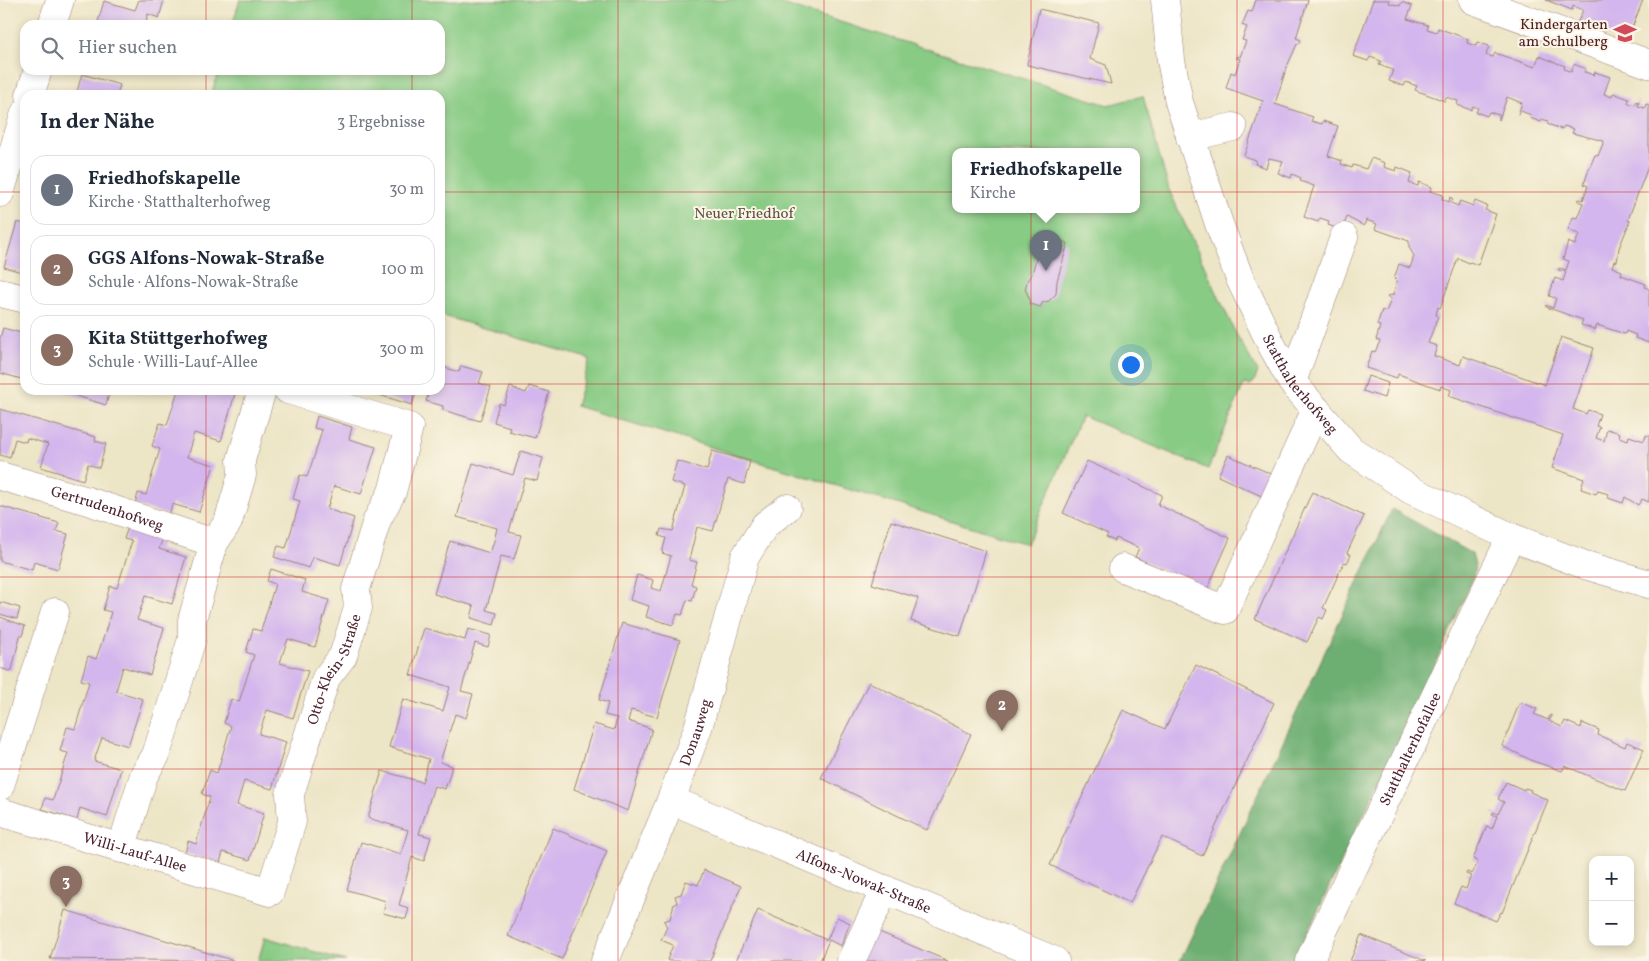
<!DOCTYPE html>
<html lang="de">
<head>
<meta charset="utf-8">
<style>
	body { margin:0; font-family:Vollkorn,serif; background:#f2f2f3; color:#1f2937 }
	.controls { position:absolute; right:15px; bottom:15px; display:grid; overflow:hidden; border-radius:10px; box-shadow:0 2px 8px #0003 }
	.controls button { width:45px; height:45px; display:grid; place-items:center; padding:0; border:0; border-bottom:1px solid #e0e1e3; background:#fff; color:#1f2937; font:25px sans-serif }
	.you { position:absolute; left:1130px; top:364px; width:18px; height:18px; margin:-12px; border:4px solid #fff; border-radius:50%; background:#1a73e8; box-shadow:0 0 0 8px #1a73e833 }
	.badge { display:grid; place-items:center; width:32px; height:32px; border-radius:50%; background:#d1495b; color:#fff; font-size:16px; font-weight:700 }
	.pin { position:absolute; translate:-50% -41px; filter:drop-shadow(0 1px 2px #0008) }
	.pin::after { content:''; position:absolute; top:26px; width:18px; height:15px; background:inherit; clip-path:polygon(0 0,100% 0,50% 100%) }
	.popup { position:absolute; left:952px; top:148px; width:188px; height:65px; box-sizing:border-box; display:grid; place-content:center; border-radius:10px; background:#fff; filter:drop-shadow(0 1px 4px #0005); font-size:16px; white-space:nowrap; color:#747a83 }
	.popup b { font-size:19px; color:#1f2937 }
	.popup::after { content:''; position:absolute; left:50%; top:100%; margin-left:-10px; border:10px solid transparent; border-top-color:#fff }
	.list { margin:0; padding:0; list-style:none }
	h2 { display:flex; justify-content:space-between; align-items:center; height:65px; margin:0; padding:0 20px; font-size:21px }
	h2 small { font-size:16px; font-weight:400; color:#747a83 }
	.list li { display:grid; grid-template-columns:32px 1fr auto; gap:15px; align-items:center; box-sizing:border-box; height:70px; margin:0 10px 10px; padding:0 10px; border:1px solid #e0e1e3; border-radius:15px }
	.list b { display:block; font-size:19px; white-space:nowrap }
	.list p { margin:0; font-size:16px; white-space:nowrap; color:#747a83 }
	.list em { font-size:16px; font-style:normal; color:#747a83 }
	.icon { flex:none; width:28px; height:28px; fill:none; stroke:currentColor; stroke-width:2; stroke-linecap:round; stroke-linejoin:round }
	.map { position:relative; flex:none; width:1649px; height:961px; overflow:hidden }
	.search { position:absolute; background:#fff; box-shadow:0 2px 8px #0003; left:20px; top:20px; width:425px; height:55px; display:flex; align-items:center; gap:12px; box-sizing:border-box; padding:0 18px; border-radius:15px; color:#747a83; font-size:19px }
	.panel { position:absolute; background:#fff; box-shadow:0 2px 8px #0003; left:20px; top:90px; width:425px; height:305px; border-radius:15px }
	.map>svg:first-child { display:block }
	.green { fill:#87cb84; stroke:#687558; fill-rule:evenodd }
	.forest { fill:#6daf72; stroke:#5c674e }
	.building { fill:#d3b6ed }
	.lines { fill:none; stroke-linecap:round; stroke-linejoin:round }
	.minor-casing { stroke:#9b8278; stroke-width:29 }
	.minor { stroke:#fff; stroke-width:28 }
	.grid { fill:none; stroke:#d62828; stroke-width:1; stroke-opacity:0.55 }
	.labels { text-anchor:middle; stroke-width:4; stroke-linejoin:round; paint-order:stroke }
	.poi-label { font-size:15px; fill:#4a1f2b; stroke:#fcf5e5; text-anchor:end }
	.park-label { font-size:15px; fill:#5c5346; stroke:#fcf5e5 }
	.street-label { font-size:15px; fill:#4a1f2b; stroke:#fcf5e5 }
</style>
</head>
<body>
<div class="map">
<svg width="1649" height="961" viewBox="0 0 1649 961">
	<rect width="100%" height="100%" fill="#fcf5e5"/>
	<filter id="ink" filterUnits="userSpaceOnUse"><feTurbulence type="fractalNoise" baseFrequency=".02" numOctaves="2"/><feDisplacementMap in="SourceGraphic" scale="10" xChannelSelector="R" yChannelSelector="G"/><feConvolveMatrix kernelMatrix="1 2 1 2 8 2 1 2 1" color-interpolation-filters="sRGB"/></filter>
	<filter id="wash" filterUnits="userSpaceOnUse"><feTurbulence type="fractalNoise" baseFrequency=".0096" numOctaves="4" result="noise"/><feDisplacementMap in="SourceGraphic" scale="20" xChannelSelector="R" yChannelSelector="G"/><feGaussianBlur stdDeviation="1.12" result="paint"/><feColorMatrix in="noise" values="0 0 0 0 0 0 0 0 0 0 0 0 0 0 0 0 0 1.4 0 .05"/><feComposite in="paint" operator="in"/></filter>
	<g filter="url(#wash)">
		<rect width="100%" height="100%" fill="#ece5c6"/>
		<path class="green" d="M240,0H769L1108,105L1143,96L1169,190L1235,332L1258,372L1254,382L1250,385L1244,384L1208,469L1082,416L1027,544L576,406L590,359L440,315V95H211L219,70H440V25H232ZM956,152H1136V210H956Z
			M265,937L346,961H258Z"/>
		<path class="forest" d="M1392,509L1472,554L1475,565L1473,579L1430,675L1294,961H1180Z"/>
		<g id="blocks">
			<path class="building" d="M139,0H164L159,18L148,14L145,25H97L104,1L135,10Z
				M1256,0H1308L1296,38L1301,40L1299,44H1297L1286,69L1275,104L1313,117L1311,121L1322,124L1323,121L1338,126L1328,156L1342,161L1341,164L1352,168L1353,165L1366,169L1371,158L1385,163L1384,167L1396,171L1397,167L1412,173L1409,183L1418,186L1419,182L1432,187L1430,191L1443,195L1442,199L1449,202L1450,197L1453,199L1451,203L1458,206L1460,201L1473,206L1475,201L1487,206L1485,210L1496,214L1478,265L1470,262L1469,263L1458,258L1440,308L1438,307L1436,315L1438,316L1428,343L1437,346L1434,356L1460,365L1463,356L1545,385L1561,337L1594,348L1573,409L1586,414L1588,410L1600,414L1596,426L1600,427L1596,438L1604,441L1607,429L1620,433L1619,437L1628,440L1629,436L1644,441L1646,435L1649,436V502L1642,499L1638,505L1625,497L1623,503L1608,498L1609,494L1598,491L1596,494L1581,489L1584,479L1552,468L1563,435L1449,396L1451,390L1441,386L1440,389L1398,374L1397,378L1366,368L1372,351L1375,352L1380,341L1376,340L1380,326L1377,325L1382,310L1386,312L1391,299L1387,296L1393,295L1397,280L1394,279L1399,264L1410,268L1414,256L1409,247V241L1375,229L1377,224L1366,220L1364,226L1347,217L1342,230L1328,225L1329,221L1320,218L1318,222L1304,217L1314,186L1300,181L1301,178L1292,174L1291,178L1278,173L1283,161L1269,158L1266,168L1255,164L1256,160L1244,156L1263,101L1226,88L1231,72L1235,74L1240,59L1236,58L1237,56L1240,57L1246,41L1242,40L1247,27L1242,25L1248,11L1252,12Z
				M1373,0H1390L1389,3L1400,6L1402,2L1412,6L1407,19L1428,25L1427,29L1437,32L1438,28L1468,39L1467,43L1476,46L1477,42L1489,46L1486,55L1493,57L1495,53L1535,67L1539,56L1565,66L1564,69L1571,72L1574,64L1586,69L1584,72L1594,75L1595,72L1610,77L1604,94L1612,97L1613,93L1629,99L1628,103L1635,105L1637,101L1639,102L1638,106L1645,108L1646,104L1649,105V164L1629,217L1628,220L1630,221L1619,248L1617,262L1614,261L1612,267L1622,271L1621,275L1646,284L1645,287L1649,289V343L1635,338L1636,335L1626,331L1625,334L1597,325L1595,330L1588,327L1581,325L1583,320L1546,307V305L1553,308L1556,298L1549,296L1555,278L1563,281L1566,272L1558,270L1559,268L1566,270L1569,261L1563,259L1568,242L1575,245L1579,234L1568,230L1573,217L1577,218L1583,203L1578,201L1579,199L1583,200L1588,186L1584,184L1589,169L1595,155L1598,156L1604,141L1572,133L1574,129L1564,126L1562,129L1547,124L1548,121L1542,119L1541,122L1530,118L1531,115L1521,111L1518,115L1522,103L1507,97L1499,120V115L1489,112L1487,116L1476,112L1478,108L1473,106L1471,110L1457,105L1458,101L1446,97L1445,101L1415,90L1417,86L1406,82L1404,86L1389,81L1393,70L1379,65L1381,61L1370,57L1368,61L1353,56Z
				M1546,0H1643L1626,43L1577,24L1583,10L1573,6L1572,10Z
				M1039,9L1099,23L1090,59L1106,65L1111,84L1027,65Z
				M82,74L120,85L117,95H76Z
				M17,222L25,224V273L4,267Z
				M1042,236L1068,243L1057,281L1056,294L1049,301L1042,303L1041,307L1029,304L1030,300L1025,289L1028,279L1032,274Z
				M3,328L25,334V380L0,373V338Z
				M461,366L483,372L479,383L491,387L480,421L443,410V406L426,401L430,390H440L443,367L459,372Z
				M1368,376L1388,383L1384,398L1363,391Z
				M529,386L549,392L535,438L509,431L510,427L494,422L499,403L504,405L510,387L526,393Z
				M64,390H110L106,405L63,392Z
				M178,390H222L235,394L221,441L194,433L187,457L214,465L199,512L172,504L169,515L135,505L138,493L146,495L160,449L152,446L156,434L160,423L167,425Z
				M363,390H417L412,405Z
				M0,409L96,437L95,441L106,444L99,468L88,464L83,480L41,467L48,444L27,438L26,442L15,439L10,458L0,455Z
				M317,416L352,427L349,439L376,447L361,494L334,486L327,509L354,518L340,565L313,557L309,568L274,557L278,546L286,548L300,501L293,499L300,475L307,477L315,454L322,430L314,428Z
				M521,451L543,458L537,481L525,478L509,532L521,535L514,559L501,556L486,610L497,613L494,625L471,618L474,606L434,594L450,541L490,553L494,541L497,528L457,517L473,463L513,475Z
				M712,451L750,461L744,484L728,479L713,531L697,527L689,560L697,562L691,584L696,586L692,601L687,600L682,615L677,614L673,625L646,617L649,606L630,600L637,575L653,580L651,588L661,591L671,556L662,553L666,538L659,536L661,529L673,531L685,486L671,482L677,461L707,470Z
				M1228,455L1276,476L1266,498L1218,476Z
				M1087,461L1162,495L1158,505L1230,538L1207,590L1135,557L1139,548L1116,538L1115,541L1106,537L1108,534L1063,513Z
				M1312,492L1364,516L1347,553L1351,555L1347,563L1344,562L1323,608L1327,610L1323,619L1319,617L1307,642L1255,619Z
				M0,506L59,523L56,531L68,534L58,569L34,562L32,570L0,561Z
				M891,521L986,551L960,636L911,621L918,598L872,584Z
				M128,527L163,538L159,549L186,557L172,604L145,596L137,620L164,628L150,675L123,667L116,691L143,699L128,746L102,738L98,749L94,761L121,769L107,817L80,808L77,820L42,809L45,798L53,800L68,753L60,751L67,727L75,729L89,682L81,680L88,656L96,659L104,636L111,612L103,610L110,586L117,588L132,541L124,539Z
				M271,569L305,580L302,592L329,600L315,647L288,639L284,650L280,663L308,671L293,718L267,710L259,734L286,742L272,789L244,781L237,805L264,813L250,860L223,852L220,863L185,853L188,841L196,844L210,797L202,794L210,770L217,773L231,726L224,723L231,699L239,702L254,655L246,652L253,629L261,631L275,584L267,581Z
				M0,602L20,608L17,619L0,614Z
				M0,617L25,626L22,636H20L12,670L9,671L0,668Z
				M622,623L680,640L657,717L631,710L628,721L652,729L628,811L574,789L594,724L614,730L617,718L605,715L608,703L599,700Z
				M424,628L465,640L468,629L491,635L488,647L475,643L461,691L473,694L466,718L455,714L440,762L452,766L449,777L445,789L434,786L419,834L431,837L424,861L412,857L399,905L409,908L406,919L383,913L386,901L347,890L361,842L401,854L408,830L368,818L382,771L422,782L426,770L429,759L389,747L403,699L443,711L450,687L410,675Z
				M1196,665L1274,703L1202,856L1162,837L1130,903L1050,865L1123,710L1165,729Z
				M869,682L971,734L927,830L821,778Z
				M1520,702L1537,709L1534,714L1548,720L1550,715L1552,716L1549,721L1562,727L1565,721L1581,728L1582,723L1599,730L1598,735L1625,747L1627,742L1644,749L1625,791L1565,766L1562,771L1533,761L1502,746Z
				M1506,782L1524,790L1525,788L1531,790L1530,792L1548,800L1502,913L1501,912L1496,921L1454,903L1461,887L1466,889L1471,876L1466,874L1467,872L1472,874L1478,862L1473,859L1487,826L1492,829L1497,816L1492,814L1493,812L1498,814L1504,802L1498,799Z
				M553,828L607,851L562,959L508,936Z
				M704,870L741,886L710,961H669L667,960L673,945L661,940L667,927L664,921L670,919L674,904H676L677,902L675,896L681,894L686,881L698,885Z
				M65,910L235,961L50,959Z
				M758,910L827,940L837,917L850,923L841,946L829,940L820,961H736Z
				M872,929L948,961H859Z
				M1361,935L1426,961H1350Z"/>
		</g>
	</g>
	<g filter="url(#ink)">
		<use href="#blocks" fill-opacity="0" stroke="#9b8278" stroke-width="1"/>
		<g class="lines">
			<defs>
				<g id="minor">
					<path id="s1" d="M1165,0L1171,60L1179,102L1219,224L1240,279L1271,344L1292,382L1351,450L1411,490L1511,537L1585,565L1649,584"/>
					<path d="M1473,0L1649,64"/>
					<path d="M52,25L60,0"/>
					<path d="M30,95L38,70"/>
					<path d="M1190,137L1233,127"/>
					<path d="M0,193L25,113"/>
					<path d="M0,293L25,299"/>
					<path d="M1292,382L1344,237"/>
					<path id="s2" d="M0,476L88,501L214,543"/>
					<path d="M1123,568L1225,610L1316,409"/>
					<path d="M0,786L55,612"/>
					<path id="s3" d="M671,800L1055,961"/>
					<path id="s4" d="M0,812L270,892L292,822L290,794L326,678L343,656L358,608L356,589L377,520L392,492L409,427L288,390"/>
					<path d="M121,849L144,775L156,755L192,639V620L214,543L228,522L242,475L241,460L262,390"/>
					<path id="s5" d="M605,961L671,800L698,728L745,557L765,525L787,508"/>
					<path d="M851,961L885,889"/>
					<path id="s6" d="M1309,961L1511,537"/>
				</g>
			</defs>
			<use href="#minor" class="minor-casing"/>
			<use href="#minor" class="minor"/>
		</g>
	</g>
	<path class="grid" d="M206,0V25M412,0V25M618,0V961M824,0V961M1031,0V961M1237,0V961M1443,0V961M206,70V95M412,70V95M0,192H25M440,192H1649M0,384H25M440,384H1649M206,390V961M412,390V961M0,577H1649M0,769H1649"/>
	<defs>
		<symbol id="school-bare" viewBox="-9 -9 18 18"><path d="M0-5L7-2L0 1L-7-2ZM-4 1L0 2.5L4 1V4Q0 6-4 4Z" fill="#d1495b" stroke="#fcf5e5" stroke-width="2.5" paint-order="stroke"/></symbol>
	</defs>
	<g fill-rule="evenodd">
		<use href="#school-bare" x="1609" y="17" width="32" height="32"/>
	</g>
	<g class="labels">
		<g class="poi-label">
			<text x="1608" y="29">Kindergarten<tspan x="1608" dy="17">am Schulberg</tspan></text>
		</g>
		<g class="park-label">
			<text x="744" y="218">Neuer Friedhof</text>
		</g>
		<g class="street-label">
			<text dy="5" stroke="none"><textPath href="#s1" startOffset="412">Statthalterhofweg</textPath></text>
			<text dy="5" stroke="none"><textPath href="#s2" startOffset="112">Gertrudenhofweg</textPath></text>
			<text dy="5" stroke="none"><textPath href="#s4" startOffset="516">Otto-Klein-Straße</textPath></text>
			<text dy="5" stroke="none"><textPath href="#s5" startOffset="246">Donauweg</textPath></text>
			<text dy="5" stroke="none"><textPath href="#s6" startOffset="235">Statthalterhofallee</textPath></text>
			<text dy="5" stroke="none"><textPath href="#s4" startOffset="141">Willi-Lauf-Allee</textPath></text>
			<text dy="5" stroke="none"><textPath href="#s3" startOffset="209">Alfons-Nowak-Straße</textPath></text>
		</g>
	</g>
</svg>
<div class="controls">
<button>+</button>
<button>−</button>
</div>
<div class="you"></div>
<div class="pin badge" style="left:1046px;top:271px;background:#6b7280">1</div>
<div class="popup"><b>Friedhofskapelle</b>Kirche</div>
<div class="pin badge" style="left:1002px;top:731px;background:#8d6e63">2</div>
<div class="pin badge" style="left:66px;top:907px;background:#8d6e63">3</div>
<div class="search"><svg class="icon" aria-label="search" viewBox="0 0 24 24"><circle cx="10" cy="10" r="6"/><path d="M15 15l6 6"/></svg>Hier suchen</div>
<section class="panel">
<h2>In der Nähe<small>3 Ergebnisse</small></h2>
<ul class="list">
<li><span class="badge" style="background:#6b7280">1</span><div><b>Friedhofskapelle</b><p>Kirche · Statthalterhofweg</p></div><em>30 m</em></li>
<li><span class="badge" style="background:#8d6e63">2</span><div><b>GGS Alfons-Nowak-Straße</b><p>Schule · Alfons-Nowak-Straße</p></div><em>100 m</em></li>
<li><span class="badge" style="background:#8d6e63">3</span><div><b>Kita Stüttgerhofweg</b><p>Schule · Willi-Lauf-Allee</p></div><em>300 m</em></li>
</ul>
</section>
</div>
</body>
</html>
